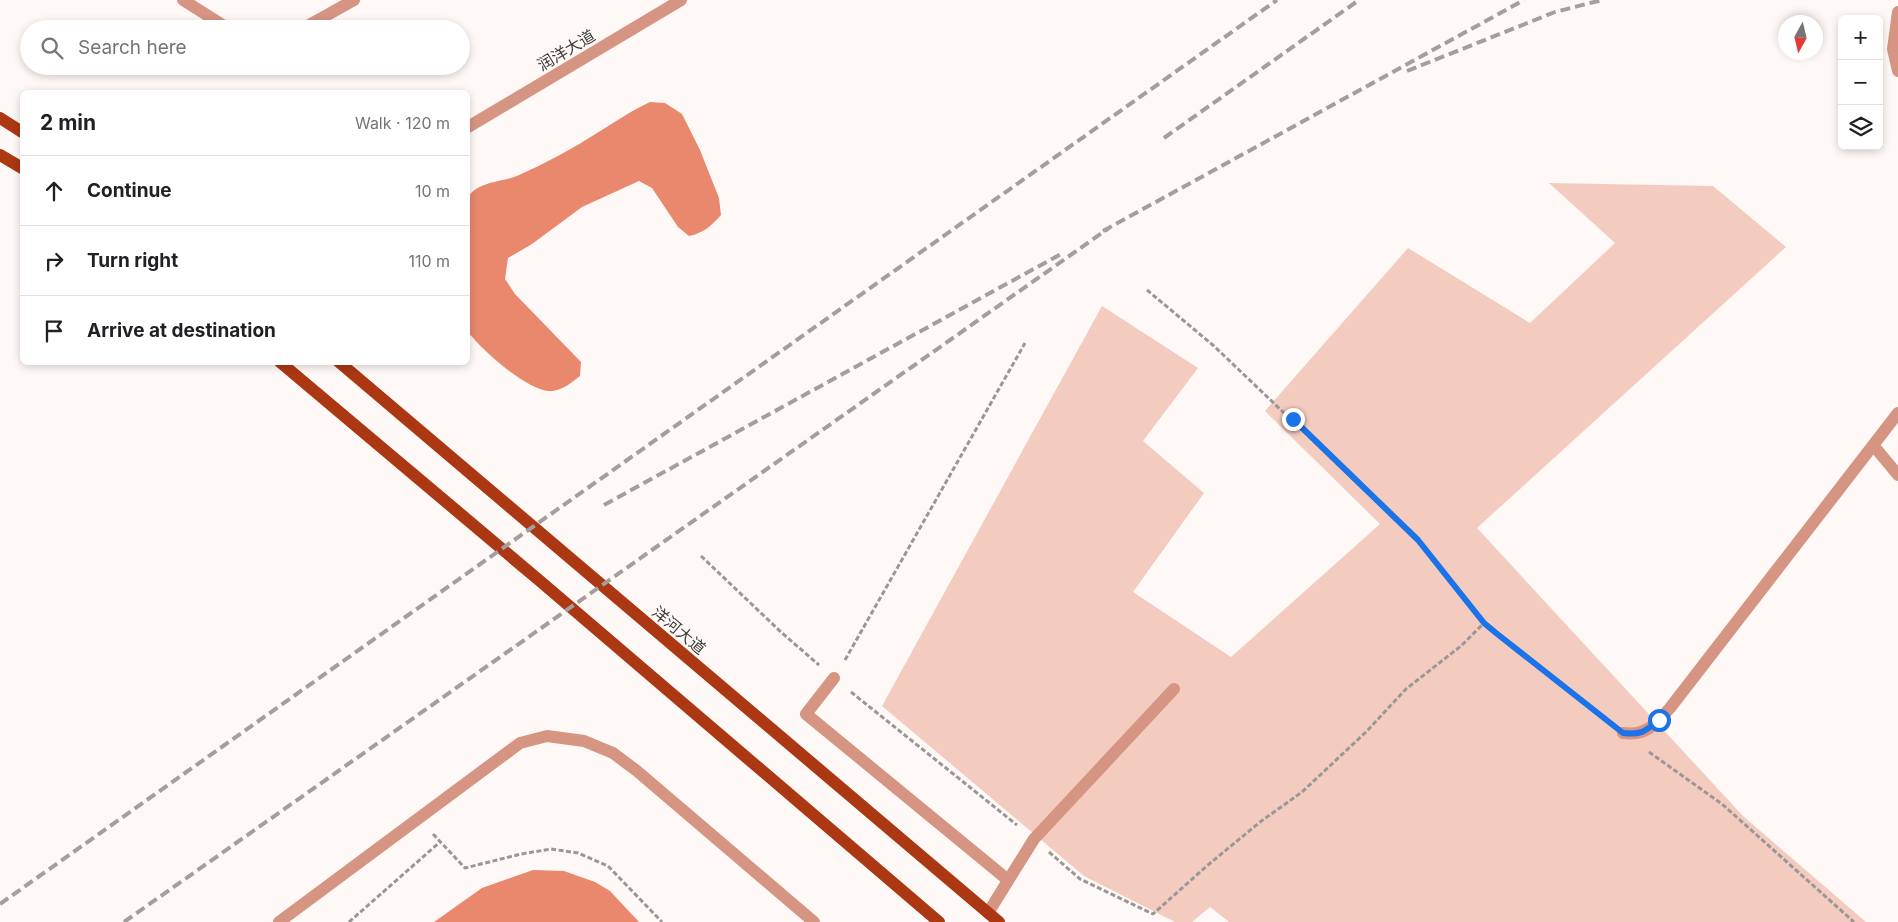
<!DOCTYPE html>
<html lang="en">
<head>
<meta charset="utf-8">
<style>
	body { margin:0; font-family:Inter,"Noto Sans SC",sans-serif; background:#f2f2f2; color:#202124 }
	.controls { position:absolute; right:15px; top:15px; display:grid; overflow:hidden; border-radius:8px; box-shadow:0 2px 8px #0003 }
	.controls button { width:45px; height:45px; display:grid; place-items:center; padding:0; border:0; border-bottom:1px solid #e0e0e0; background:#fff; color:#202124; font:25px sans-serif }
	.compass { position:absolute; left:1778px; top:15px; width:45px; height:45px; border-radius:50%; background:#fff; box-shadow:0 2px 8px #0003; rotate:188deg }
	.stop { position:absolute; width:15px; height:15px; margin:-11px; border:4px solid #1a73e8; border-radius:50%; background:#fff }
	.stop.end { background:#1a73e8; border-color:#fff; box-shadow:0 1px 5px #0008 }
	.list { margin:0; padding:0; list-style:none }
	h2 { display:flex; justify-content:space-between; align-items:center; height:65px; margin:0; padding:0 20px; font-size:21px }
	h2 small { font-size:16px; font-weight:400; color:#757577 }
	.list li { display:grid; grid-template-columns:32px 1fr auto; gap:15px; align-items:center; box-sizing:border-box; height:70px; padding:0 20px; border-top:1px solid #e0e0e0 }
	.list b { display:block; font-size:19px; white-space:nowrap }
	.list em { font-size:16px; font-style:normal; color:#757577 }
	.icon { flex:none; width:28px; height:28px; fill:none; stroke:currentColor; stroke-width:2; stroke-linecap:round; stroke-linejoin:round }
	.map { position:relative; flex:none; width:1898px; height:922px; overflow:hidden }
	.search { position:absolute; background:#fff; box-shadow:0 2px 8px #0003; left:20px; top:20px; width:450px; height:55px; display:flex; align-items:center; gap:12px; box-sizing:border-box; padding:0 18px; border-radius:28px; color:#757577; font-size:19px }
	.panel { position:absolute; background:#fff; box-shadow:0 2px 8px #0003; left:20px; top:90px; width:450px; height:275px; border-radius:8px }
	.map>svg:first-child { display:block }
	.green { fill:#f3cbbf }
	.water { fill:#e9886d }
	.pier { fill:#fef9f7 }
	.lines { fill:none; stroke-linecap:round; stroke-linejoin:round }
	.path { stroke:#9a9796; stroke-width:3; stroke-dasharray:5 2.5; stroke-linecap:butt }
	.service { stroke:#d69583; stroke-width:12 }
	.tertiary { stroke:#d69583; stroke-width:12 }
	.primary { stroke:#ab3713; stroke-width:12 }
	.rail { stroke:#a39f9e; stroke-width:4; stroke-dasharray:10 5; stroke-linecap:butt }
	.route { stroke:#1a73e8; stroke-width:6 }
	.labels { text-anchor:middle; stroke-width:4; stroke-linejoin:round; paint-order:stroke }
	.street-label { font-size:16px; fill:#3d3b3a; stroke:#fef9f7 }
</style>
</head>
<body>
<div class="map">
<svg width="1898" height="922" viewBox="0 0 1898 922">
	<rect width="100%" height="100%" fill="#fef9f7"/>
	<path class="green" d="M1549,183L1713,186L1786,247L1477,528L1743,816L1866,922H1229L1210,907L1192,922H1175L1084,876L882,706L1102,306L1198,368L1143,441L1204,493L1133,592L1231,657L1380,524L1265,411L1408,248L1530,323L1615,243Z"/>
	<path class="water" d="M650,102L665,103L682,114L700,150L719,198L721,215C712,225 704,233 689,236L678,227L652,188L639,181L582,207L532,244L508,258L505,279L515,294L581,362L580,376C571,383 564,389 553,391C530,394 481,349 468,332V197C480,180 502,183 519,175C546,163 572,149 597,133C615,122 631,111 650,102Z
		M533,870L564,871L595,882L610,891L639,922H434L482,888Z"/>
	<path class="pier" d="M6,869L54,919L50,922H0V873Z"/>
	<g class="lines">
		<path class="path" d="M1147,290L1214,346L1417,540L1484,623L1608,721
			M701,556L782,633L819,665
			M845,660L1025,343
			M851,692L1017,825
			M1649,752L1722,804L1854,922
			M433,834L465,868L521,854L551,849L578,853L608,866L662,922
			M1049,852L1080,879L1153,914L1208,865L1260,822L1302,792L1366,732L1406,689L1461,646L1484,623
			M349,922L440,842"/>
		<path class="service" d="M183,0L229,29
			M1898,12L1893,49L1898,71
			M302,29L354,0
			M1873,445L1898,475
			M834,678L806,714L1008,880
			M1623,733C1647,736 1655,724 1670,708L1898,413
			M988,913L1034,839L1174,689
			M279,922L520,743L547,736L584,741L613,753L637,771L814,922"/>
		<path class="tertiary" d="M468,127L681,0"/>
		<path class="primary" d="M0,118L22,132
			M0,155L22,168
			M280,362L540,581L939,922
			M339,362L999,922"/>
		<path class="rail" d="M1407,71L1555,12L1602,0
			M1164,138L1359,0
			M1103,231L1524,0
			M604,505L1061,254
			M0,904L1277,0
			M124,922L1109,228"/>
	</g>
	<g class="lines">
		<path class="route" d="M1293,419L1418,540L1484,623L1496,633L1623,733C1642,735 1644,732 1659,720"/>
	</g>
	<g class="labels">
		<g class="street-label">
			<text transform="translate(566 50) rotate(-31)" y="6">润洋大道</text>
			<text transform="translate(679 630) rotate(40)" y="6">洋河大道</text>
		</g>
	</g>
</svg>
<div class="controls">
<button>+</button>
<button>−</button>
<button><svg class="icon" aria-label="layers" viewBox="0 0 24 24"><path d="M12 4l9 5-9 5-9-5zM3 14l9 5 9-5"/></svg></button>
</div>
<svg class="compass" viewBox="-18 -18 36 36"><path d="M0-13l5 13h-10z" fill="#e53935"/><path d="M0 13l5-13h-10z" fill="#757577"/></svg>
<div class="stop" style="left:1659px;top:720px"></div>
<div class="stop end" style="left:1293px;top:419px"></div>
<div class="search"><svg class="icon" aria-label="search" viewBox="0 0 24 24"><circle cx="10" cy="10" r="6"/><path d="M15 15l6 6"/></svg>Search here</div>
<section class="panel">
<h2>2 min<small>Walk · 120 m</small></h2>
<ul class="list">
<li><svg class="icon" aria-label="ahead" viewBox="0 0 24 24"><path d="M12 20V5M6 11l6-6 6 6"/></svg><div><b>Continue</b></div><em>10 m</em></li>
<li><svg class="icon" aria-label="right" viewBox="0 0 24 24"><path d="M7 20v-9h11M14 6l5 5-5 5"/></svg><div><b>Turn right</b></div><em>110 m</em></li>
<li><svg class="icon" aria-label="arrive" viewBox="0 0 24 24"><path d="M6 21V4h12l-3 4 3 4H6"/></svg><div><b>Arrive at destination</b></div></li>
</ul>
</section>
</div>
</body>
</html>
